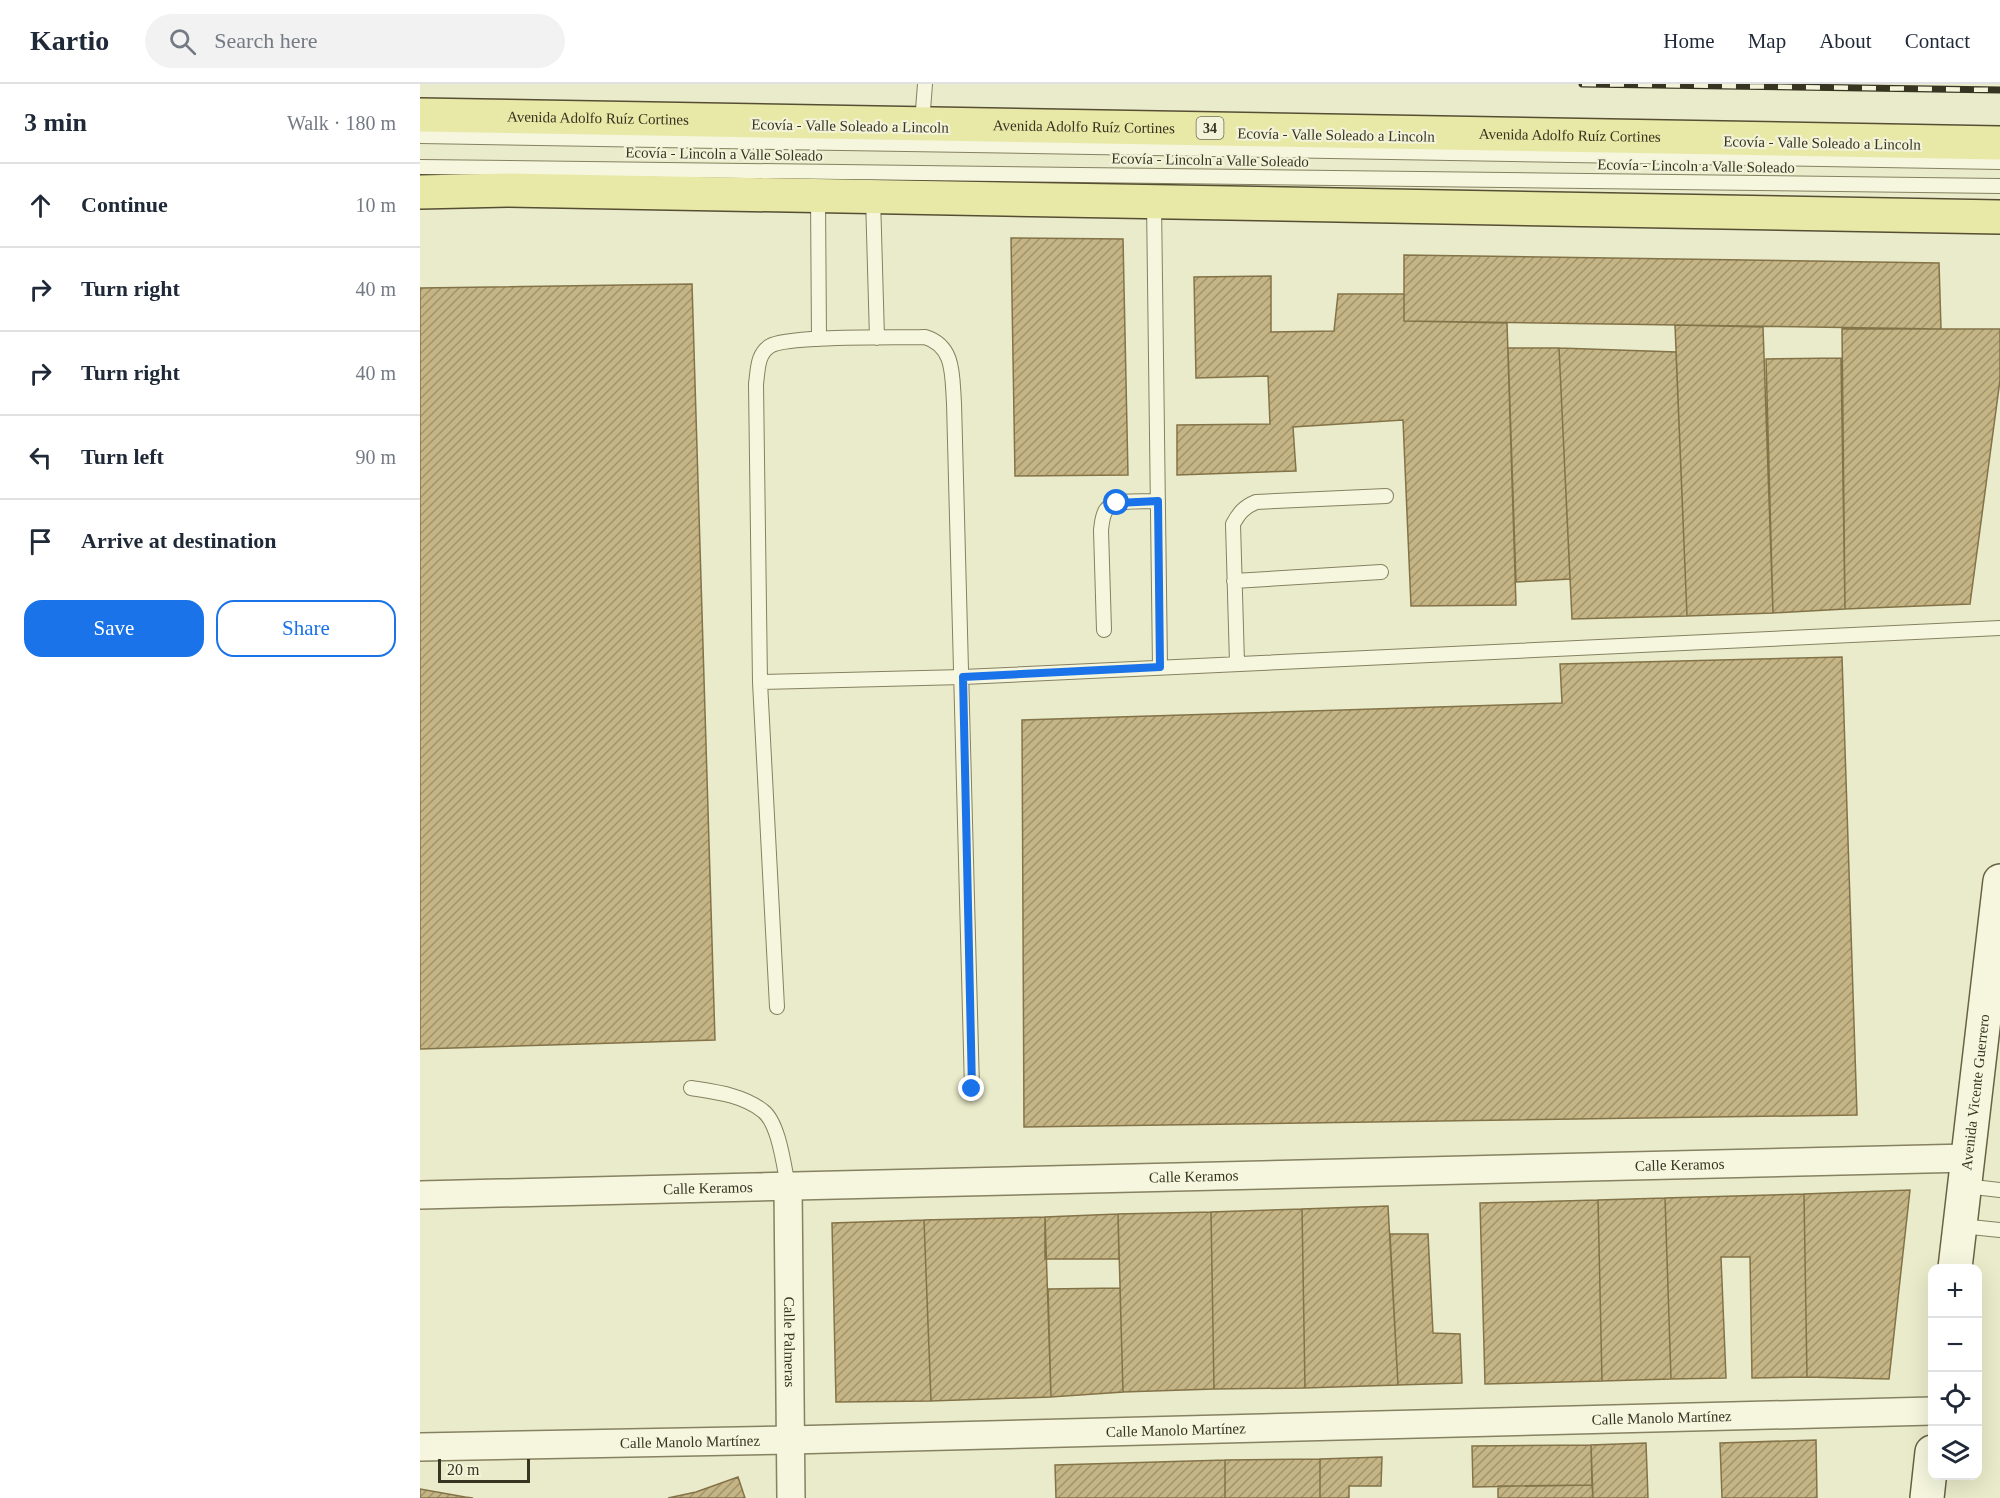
<!DOCTYPE html>
<html lang="en">
<head>
<meta charset="utf-8">
<style>
	body { margin:0; font-family:Georgia,serif; background:#f2f2f3; color:#1f2937 }
	.controls { position:absolute; right:18px; bottom:18px; display:grid; overflow:hidden; border-radius:12px; box-shadow:0 6px 24px #0002 }
	.controls button { width:54px; height:54px; display:grid; place-items:center; padding:0; border:0; border-bottom:2px solid #e0e1e3; background:#fff; color:#1f2937; font:30px sans-serif }
	.scale { position:absolute; left:18px; bottom:15px; width:92px; box-sizing:border-box; padding-left:6px; border:3px solid #383422; border-top:0; font-size:16px; line-height:21px; white-space:nowrap; color:#383422; -webkit-text-stroke:4px #f2f3d9; paint-order:stroke }
	.stop { position:absolute; width:18px; height:18px; margin:-14px; border:4px solid #1a73e8; border-radius:50%; background:#fff }
	.stop.end { background:#1a73e8; border-color:#fff; box-shadow:0 2px 6px #0008 }
	.list { margin:0; padding:0; list-style:none }
	h2 { display:flex; justify-content:space-between; align-items:center; height:78px; margin:0; padding:0 24px; font-size:26px }
	h2 small { font-size:20px; font-weight:400; color:#747a83 }
	.list li { display:grid; grid-template-columns:39px 1fr auto; gap:18px; align-items:center; box-sizing:border-box; height:84px; padding:0 24px; border-top:2px solid #e0e1e3 }
	.list b { display:block; font-size:22px; white-space:nowrap }
	.list em { font-size:20px; font-style:normal; color:#747a83 }
	.actions { display:flex; gap:12px; padding:18px 24px }
	.actions a { flex:1; padding:14px 0; border:2px solid #1a73e8; border-radius:18px; text-align:center; font-size:21px; color:#1a73e8 }
	.actions .main { background:#1a73e8; color:#fff }
	.icon { flex:none; width:33px; height:33px; fill:none; stroke:currentColor; stroke-width:2; stroke-linecap:round; stroke-linejoin:round }
	.map { position:relative; flex:none; width:1580px; height:1414px; overflow:hidden }
	header { display:flex; align-items:center; gap:36px; box-sizing:border-box; height:84px; padding:0 30px; background:#fff; border-bottom:2px solid #e0e1e3 }
	header strong { font-size:28px }
	nav { display:flex; gap:33px; margin-inline-start:auto; font-size:21px }
	.search { width:420px; height:54px; background:#f2f2f3; display:flex; align-items:center; gap:15px; box-sizing:border-box; padding:0 21px; border-radius:33px; color:#747a83; font-size:22px }
	main { display:flex }
	aside { flex:1; background:#fff }
	.map>svg:first-child { display:block }
	.building { fill:url(#building-hatch); stroke:#837348; stroke-width:1.5 }
	.lines { fill:none; stroke-linecap:round; stroke-linejoin:round }
	.lane-casing { stroke:#868160; stroke-width:16 }
	.street-casing { stroke:#868160; stroke-width:30 }
	.secondary-casing { stroke:#686243; stroke-width:36 }
	.primary-casing { stroke:#554e34; stroke-width:36 }
	.lane { stroke:#f5f6dd; stroke-width:14 }
	.street { stroke:#f5f6dd; stroke-width:27 }
	.secondary { stroke:#f5f6dd; stroke-width:33 }
	.primary { stroke:#e8e9a7; stroke-width:33 }
	.rail-casing { stroke:#383422; stroke-width:7 }
	.rail { stroke:#f2f3d9; stroke-width:4.5; stroke-dasharray:14; stroke-linecap:butt }
	.route { stroke:#1a73e8; stroke-width:8 }
	.labels { text-anchor:middle; stroke-width:4.5; stroke-linejoin:round; paint-order:stroke }
	.shield { fill:#f2f3d9; stroke:#706d59; stroke-width:1.5 }
	.shield-label { font-size:14px; font-weight:bold; fill:#383422 }
	.street-label { font-size:15px; fill:#383422; stroke:#f2f3d9 }
</style>
</head>
<body>
<header>
<strong>Kartio</strong>
<div class="search"><svg class="icon" aria-label="search" viewBox="0 0 24 24"><circle cx="10" cy="10" r="6"/><path d="M15 15l6 6"/></svg>Search here</div>
<nav><a>Home</a><a>Map</a><a>About</a><a>Contact</a></nav>
</header>
<main>
<aside>
<h2>3 min<small>Walk · 180 m</small></h2>
<ul class="list">
<li><svg class="icon" aria-label="ahead" viewBox="0 0 24 24"><path d="M12 20V5M6 11l6-6 6 6"/></svg><div><b>Continue</b></div><em>10 m</em></li>
<li><svg class="icon" aria-label="right" viewBox="0 0 24 24"><path d="M7 20v-9h11M14 6l5 5-5 5"/></svg><div><b>Turn right</b></div><em>40 m</em></li>
<li><svg class="icon" aria-label="right" viewBox="0 0 24 24"><path d="M7 20v-9h11M14 6l5 5-5 5"/></svg><div><b>Turn right</b></div><em>40 m</em></li>
<li><svg class="icon" aria-label="left" viewBox="0 0 24 24"><path d="M17 20v-9H6M10 6l-5 5 5 5"/></svg><div><b>Turn left</b></div><em>90 m</em></li>
<li><svg class="icon" aria-label="arrive" viewBox="0 0 24 24"><path d="M6 21V4h12l-3 4 3 4H6"/></svg><div><b>Arrive at destination</b></div></li>
</ul>
<div class="actions"><a class="main">Save</a><a>Share</a></div>
</aside>
<div class="map">
<svg width="1580" height="1414" viewBox="0 0 1580 1414">
	<defs>
		<pattern id="building-hatch" width="6" height="6" patternUnits="userSpaceOnUse" patternTransform="scale(1.5)"><rect width="6" height="6" fill="#c5b484"/><path d="M-1 1l2-2M0 6l6-6M5 7l2-2" fill="none" stroke="#a1936c"/></pattern>
	</defs>
	<rect width="100%" height="100%" fill="#eaebca"/>
	<path class="building" d="M591,154L703,155L708,391L595,392Z
		M984,171L1519,179L1521,245L984,237Z
		M851,192V248L914,247L918,210H984V237L1087,239L1096,521L991,522L983,336L873,343L876,387L757,391V341L850,340L848,292L776,294L774,193Z
		M272,200L295,956L0,965V204Z
		M1255,241L1343,243L1353,529L1267,532Z
		M1422,245H1580V296L1550,520L1425,525Z
		M1088,264H1139L1150,495L1096,498Z
		M1139,264L1256,268L1267,532L1152,535Z
		M1421,274L1425,525L1353,529L1346,275Z
		M1422,573L1437,1031L604,1043L602,636L1142,619L1140,580Z
		M1490,1106L1469,1295L1387,1293L1384,1110Z
		M1384,1110L1387,1293L1332,1294L1330,1173H1301L1306,1294L1251,1295L1245,1114Z
		M1245,1114L1251,1295L1182,1297L1178,1116Z
		M1178,1116L1182,1297L1065,1300L1060,1119Z
		M968,1122L978,1301L885,1304L882,1125Z
		M882,1125L885,1304L794,1305L791,1128Z
		M791,1128L794,1305L703,1308L698,1130Z
		M698,1130L699,1175H625V1133Z
		M625,1133L631,1313L511,1317L504,1136Z
		M504,1136L511,1317L416,1318L412,1139Z
		M970,1150H1008L1013,1249L1040,1250L1042,1299L978,1301Z
		M700,1204L703,1308L631,1313L628,1205Z
		M1396,1356L1397,1414H1302L1300,1359Z
		M1226,1359L1228,1414H1173L1171,1361Z
		M1171,1361L1172,1401L1053,1403L1052,1362Z
		M962,1373L961,1402H929V1414H900V1375Z
		M900,1375V1414H805V1376Z
		M805,1376V1414H636L635,1381Z
		M318,1393L325,1414H248L276,1408Z
		M1172,1401L1173,1414H1078V1402Z
		M0,1405L45,1413L53,1414H0Z"/>
	<g class="lines">
		<defs>
			<path id="lane" d="M502,39L505,0
				M0,52L1580,78
				M0,83L1580,102
				M398,113L399,255
				M453,113L457,254
				M734,118L740,583
				M814,497L961,488
				M684,546L681,446C682,439 682,432 686,426C694,414 724,418 738,417
				M817,579L813,440C819,429 824,423 836,418L966,412
				M340,598L543,593L1580,544
				M357,923L340,598L336,300C338,286 337,270 350,262C368,251 478,254 505,253C535,262 532,292 534,319L552,1005
				M271,1004C296,1008 323,1011 343,1027C359,1039 364,1083 368,1102
				M1545,1102L1580,1106
				M1541,1142L1580,1146"/>
			<g id="street">
				<path id="s1" d="M368,1102L371,1414"/>
				<path id="s2" d="M0,1111L1548,1074"/>
				<path id="s3" d="M0,1363L370,1356L1512,1327"/>
			</g>
			<g id="secondary">
				<path id="s4" d="M1535,1184L1580,797"/>
				<path d="M1507,1414L1512,1368"/>
			</g>
			<g id="primary">
				<path id="s5" d="M0,31L1580,59"/>
				<path d="M0,108L88,106L1580,133"/>
			</g>
		</defs>
		<use href="#lane" class="lane-casing"/>
		<use href="#street" class="street-casing"/>
		<use href="#secondary" class="secondary-casing"/>
		<use href="#primary" class="primary-casing"/>
		<use href="#lane" class="lane"/>
		<use href="#street" class="street"/>
		<use href="#secondary" class="secondary"/>
		<use href="#primary" class="primary"/>
		<defs>
			<path id="rail" d="M1162,0L1580,6"/>
		</defs>
		<use href="#rail" class="rail-casing"/>
		<use href="#rail" class="rail"/>
	</g>
	<g class="lines">
		<path class="route" d="M552,1005L543,593L740,583L738,417L697,419"/>
	</g>
	<g class="labels">
		<rect class="shield" x="776.5" y="33" width="27" height="22" rx="4.5"/>
		<g class="shield-label">
			<text x="790" y="49">34</text>
		</g>
		<g class="street-label">
			<text dy="5" stroke="none"><textPath href="#s5" startOffset="178">Avenida Adolfo Ruíz Cortines</textPath></text>
			<text transform="translate(430 42) rotate(1)" y="5">Ecovía - Valle Soleado a Lincoln</text>
			<text dy="5" stroke="none"><textPath href="#s5" startOffset="664">Avenida Adolfo Ruíz Cortines</textPath></text>
			<text transform="translate(916 51) rotate(1)" y="5">Ecovía - Valle Soleado a Lincoln</text>
			<text dy="5" stroke="none"><textPath href="#s5" startOffset="1150">Avenida Adolfo Ruíz Cortines</textPath></text>
			<text transform="translate(1402 59) rotate(1)" y="5">Ecovía - Valle Soleado a Lincoln</text>
			<text transform="translate(304 70) rotate(1)" y="5">Ecovía - Lincoln a Valle Soleado</text>
			<text transform="translate(790 76) rotate(1)" y="5">Ecovía - Lincoln a Valle Soleado</text>
			<text transform="translate(1276 82) rotate(1)" y="5">Ecovía - Lincoln a Valle Soleado</text>
			<text dy="5" stroke="none"><textPath href="#s4" startOffset="177">Avenida Vicente Guerrero</textPath></text>
			<text dy="5" stroke="none"><textPath href="#s2" startOffset="1260">Calle Keramos</textPath></text>
			<text dy="5" stroke="none"><textPath href="#s2" startOffset="774">Calle Keramos</textPath></text>
			<text dy="5" stroke="none"><textPath href="#s2" startOffset="288">Calle Keramos</textPath></text>
			<text dy="5" stroke="none"><textPath href="#s1" startOffset="156">Calle Palmeras</textPath></text>
			<text dy="5" stroke="none"><textPath href="#s3" startOffset="1242">Calle Manolo Martínez</textPath></text>
			<text dy="5" stroke="none"><textPath href="#s3" startOffset="756">Calle Manolo Martínez</textPath></text>
			<text dy="5" stroke="none"><textPath href="#s3" startOffset="270">Calle Manolo Martínez</textPath></text>
		</g>
	</g>
</svg>
<div class="controls">
<button>+</button>
<button>−</button>
<button><svg class="icon" aria-label="locate" viewBox="0 0 24 24"><circle cx="12" cy="12" r="6"/><path d="M12 2v4M12 18v4M2 12h4M18 12h4"/></svg></button>
<button><svg class="icon" aria-label="layers" viewBox="0 0 24 24"><path d="M12 4l9 5-9 5-9-5zM3 14l9 5 9-5"/></svg></button>
</div>
<div class="scale">20 m</div>
<div class="stop" style="left:697px;top:419px"></div>
<div class="stop end" style="left:552px;top:1005px"></div>
</div>
</main>
</body>
</html>
